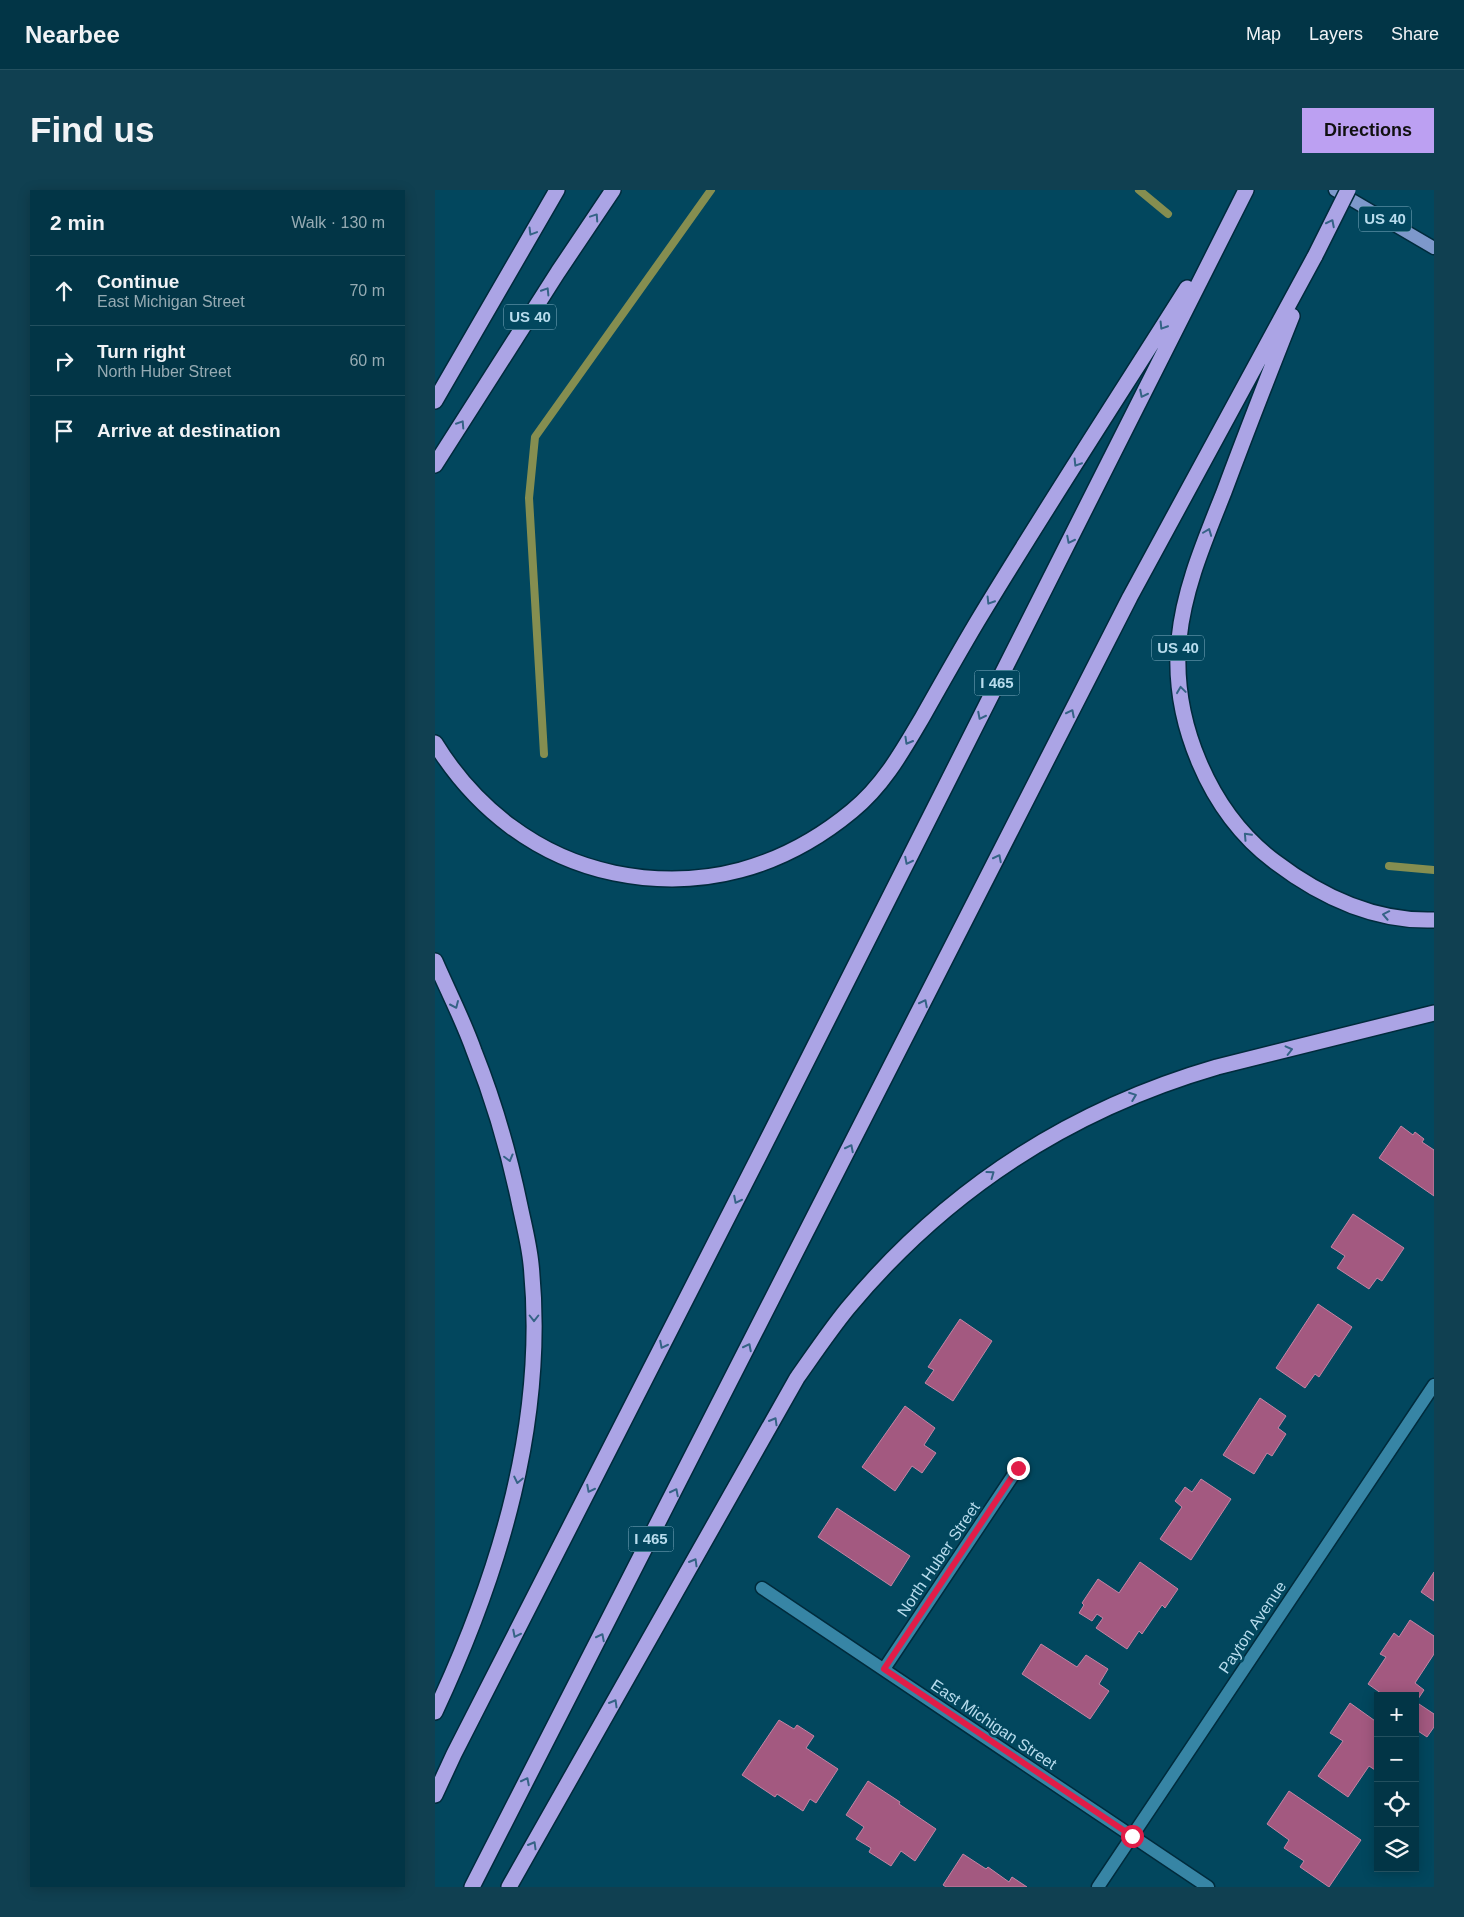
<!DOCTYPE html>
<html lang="en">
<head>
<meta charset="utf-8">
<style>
	body { margin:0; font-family:Helvetica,sans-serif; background:#104051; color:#f1f3f6 }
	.controls { position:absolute; right:15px; bottom:15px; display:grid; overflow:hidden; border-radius:0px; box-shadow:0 2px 12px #0003 }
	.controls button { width:45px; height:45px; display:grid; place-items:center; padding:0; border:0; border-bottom:1px solid #23505f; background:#023546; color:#f1f3f6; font:25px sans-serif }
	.stop { position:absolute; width:15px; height:15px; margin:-11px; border:4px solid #e11d48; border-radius:50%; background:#fff }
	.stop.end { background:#e11d48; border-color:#fff; box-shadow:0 1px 5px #0008 }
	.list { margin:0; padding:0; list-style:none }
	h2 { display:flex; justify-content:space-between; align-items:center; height:65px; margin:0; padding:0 20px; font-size:21px }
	h2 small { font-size:16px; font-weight:400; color:#96abb3 }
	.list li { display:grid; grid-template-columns:32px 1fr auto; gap:15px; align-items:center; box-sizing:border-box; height:70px; padding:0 20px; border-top:1px solid #23505f }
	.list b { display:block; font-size:19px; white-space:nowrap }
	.list p { margin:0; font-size:16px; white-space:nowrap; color:#96abb3 }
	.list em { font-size:16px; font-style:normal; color:#96abb3 }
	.icon { flex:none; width:28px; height:28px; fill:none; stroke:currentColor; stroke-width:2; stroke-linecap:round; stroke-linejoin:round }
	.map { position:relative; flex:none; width:999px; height:1697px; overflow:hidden; border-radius:0px }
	header { display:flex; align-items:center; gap:30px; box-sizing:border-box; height:70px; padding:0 25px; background:#023546; border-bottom:1px solid #23505f }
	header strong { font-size:24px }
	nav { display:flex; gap:28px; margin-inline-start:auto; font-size:18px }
	.intro { display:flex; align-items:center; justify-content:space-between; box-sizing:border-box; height:120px; padding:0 30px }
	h1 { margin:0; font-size:35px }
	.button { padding:12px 22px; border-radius:0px; background:#bca0f2; color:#111; font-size:18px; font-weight:700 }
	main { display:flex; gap:30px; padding:0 30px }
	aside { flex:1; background:#023546; border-radius:0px; box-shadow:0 2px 12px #0003 }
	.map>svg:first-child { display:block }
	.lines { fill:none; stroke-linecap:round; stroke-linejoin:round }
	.stream { stroke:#858e50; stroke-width:8 }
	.building { fill:#a35980; stroke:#c584a4 }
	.minor-casing { stroke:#002b3c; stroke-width:15 }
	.major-casing { stroke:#002b3c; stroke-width:15 }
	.highway-casing { stroke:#002b3c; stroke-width:18 }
	.minor { stroke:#3785a5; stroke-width:12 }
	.major { stroke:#7d98cb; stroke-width:12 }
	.highway { stroke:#aba4e5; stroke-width:15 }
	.highway-bridge-casing { stroke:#002b3c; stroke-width:18; stroke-linecap:butt }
	.highway-bridge { stroke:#aba4e5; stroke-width:15 }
	.oneway { stroke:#356386 }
	.route { stroke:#e11d48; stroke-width:6 }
	.labels { text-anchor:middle; stroke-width:5; stroke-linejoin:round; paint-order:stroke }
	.shield { fill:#02475e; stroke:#81afc2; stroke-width:1 }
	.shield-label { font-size:15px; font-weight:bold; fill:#b8dced }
	.street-label { font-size:16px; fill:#b8dced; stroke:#02475e }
</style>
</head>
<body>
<header>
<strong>Nearbee</strong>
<nav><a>Map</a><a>Layers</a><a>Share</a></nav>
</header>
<div class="intro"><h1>Find us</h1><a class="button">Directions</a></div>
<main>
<aside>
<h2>2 min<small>Walk · 130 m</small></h2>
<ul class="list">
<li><svg class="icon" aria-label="ahead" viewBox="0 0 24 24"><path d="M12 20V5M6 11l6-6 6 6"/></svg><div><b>Continue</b><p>East Michigan Street</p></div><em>70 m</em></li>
<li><svg class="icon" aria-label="right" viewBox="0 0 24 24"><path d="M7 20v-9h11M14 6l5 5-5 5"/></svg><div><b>Turn right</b><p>North Huber Street</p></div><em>60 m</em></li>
<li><svg class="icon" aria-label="arrive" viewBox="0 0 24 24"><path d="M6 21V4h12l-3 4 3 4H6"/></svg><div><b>Arrive at destination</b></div></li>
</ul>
</aside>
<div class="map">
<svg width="999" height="1697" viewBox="0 0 999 1697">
	<rect width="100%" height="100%" fill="#02475e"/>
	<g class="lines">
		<path class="stream" d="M704,0L733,24
			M109,564L94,308L100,247L276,0
			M954,676L999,680"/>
	</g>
	<path class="building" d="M966,936L978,945L980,942L989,949L987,952L999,960V1006L944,968Z
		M918,1024L969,1058L947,1091L942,1088L934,1099L902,1078L910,1066L896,1057Z
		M883,1114L917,1137L884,1187L880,1184L870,1198L841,1178Z
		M525,1129L557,1151L518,1211L490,1193L499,1180L493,1177Z
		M825,1208L851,1226L843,1238L851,1244L837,1266L832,1263L819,1284L788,1265Z
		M470,1216L500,1238L489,1255L501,1263L487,1283L477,1276L460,1301L427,1277Z
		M766,1289L796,1309L756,1370L725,1349L747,1317L740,1311L750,1297L757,1302Z
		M402,1318L475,1366L456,1396L383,1347Z
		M705,1372L743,1399L730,1418L727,1415L707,1444L704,1441L692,1459L661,1438L668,1428L662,1424L657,1431L644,1423L649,1415L647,1413L663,1389L684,1403Z
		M999,1382V1411L986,1402Z
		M975,1430L999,1446V1464L980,1493L989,1500L981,1512L999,1524V1537L992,1547L980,1539V1506H950L933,1494L951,1467L945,1464L959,1443L964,1447Z
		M606,1454L642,1477L651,1465L673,1479L664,1494L674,1501L655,1529L587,1484Z
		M915,1513L943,1533V1582L934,1576L913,1607L883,1586L908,1551L895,1543Z
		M344,1530L359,1539L362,1535L379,1546L371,1558L403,1579L381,1613L375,1609L368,1621L342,1604L340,1607L307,1585Z
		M433,1591L465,1612L464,1614L501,1639L480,1671L466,1661L456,1676L434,1662L436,1658L421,1649L429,1637L411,1625Z
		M854,1601L926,1650L894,1697L865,1677L869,1671L849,1658L854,1650L832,1634Z
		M528,1664L551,1679L553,1677L574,1692L577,1687L592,1697H511L508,1695Z"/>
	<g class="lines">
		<defs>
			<path id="minor" d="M327,1398L773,1697
				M449,1479L583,1278
				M663,1697L999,1195"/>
			<path id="major" d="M900,0L999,58"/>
			<path id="highway" d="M857,126C834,184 811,243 789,302C770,350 749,398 744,449C736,530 774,622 839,671C885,706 940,732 999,730
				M0,211L122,0
				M0,275L123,82L178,0
				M0,553C40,618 102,667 179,683C267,701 348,678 417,621C448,596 467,562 487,528C505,496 523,464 542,432C610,319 682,209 752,98
				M0,771C13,801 28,830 39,861C59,911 74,963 85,1016C89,1035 94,1054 96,1074C112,1230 65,1383 0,1522
				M0,1605L19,1564L324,966L811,0
				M37,1697L695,407L880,66
				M74,1697L362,1188C379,1164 395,1140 413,1118C512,999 634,920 782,877L999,823"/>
		</defs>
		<use href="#minor" class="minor-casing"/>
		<use href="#major" class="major-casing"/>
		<use href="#highway" class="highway-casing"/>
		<use href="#minor" class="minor"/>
		<use href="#major" class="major"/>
		<use href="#highway" class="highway"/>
		<defs>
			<path id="highway-bridge" d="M880,66L913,0"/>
		</defs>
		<use href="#highway-bridge" class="highway-bridge-casing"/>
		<use href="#highway-bridge" class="highway-bridge"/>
	</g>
	<defs><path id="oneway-chevron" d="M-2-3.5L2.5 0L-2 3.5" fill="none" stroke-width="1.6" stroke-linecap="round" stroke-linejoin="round" transform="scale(1.25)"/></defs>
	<g class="oneway">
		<use href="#oneway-chevron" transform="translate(160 27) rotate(-56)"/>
		<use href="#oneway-chevron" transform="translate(896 33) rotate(-63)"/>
		<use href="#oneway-chevron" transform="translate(97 42) rotate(121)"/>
		<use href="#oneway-chevron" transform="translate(111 101) rotate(-58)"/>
		<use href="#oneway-chevron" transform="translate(728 136) rotate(122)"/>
		<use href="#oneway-chevron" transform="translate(708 204) rotate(117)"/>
		<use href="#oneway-chevron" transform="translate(26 234) rotate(-57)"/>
		<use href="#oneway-chevron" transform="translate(642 273) rotate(122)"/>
		<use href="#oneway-chevron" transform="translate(773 342) rotate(-69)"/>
		<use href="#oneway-chevron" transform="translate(635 350) rotate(117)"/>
		<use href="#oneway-chevron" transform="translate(555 411) rotate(122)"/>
		<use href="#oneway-chevron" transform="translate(746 500) rotate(-98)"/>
		<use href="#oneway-chevron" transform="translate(636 523) rotate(-63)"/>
		<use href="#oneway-chevron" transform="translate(546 526) rotate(117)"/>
		<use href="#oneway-chevron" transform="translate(473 551) rotate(120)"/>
		<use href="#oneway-chevron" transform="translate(812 646) rotate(-133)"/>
		<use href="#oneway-chevron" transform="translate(563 668) rotate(-63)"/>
		<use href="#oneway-chevron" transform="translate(473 671) rotate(117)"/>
		<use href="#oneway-chevron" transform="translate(951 725) rotate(-169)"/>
		<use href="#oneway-chevron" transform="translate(489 813) rotate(-63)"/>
		<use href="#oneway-chevron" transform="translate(20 815) rotate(66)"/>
		<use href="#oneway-chevron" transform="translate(854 860) rotate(-14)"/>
		<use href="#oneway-chevron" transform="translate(698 906) rotate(-21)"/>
		<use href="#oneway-chevron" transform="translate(415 958) rotate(-63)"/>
		<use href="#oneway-chevron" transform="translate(74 968) rotate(75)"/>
		<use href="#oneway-chevron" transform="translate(556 984) rotate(-36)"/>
		<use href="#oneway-chevron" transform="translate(302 1010) rotate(117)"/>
		<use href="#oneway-chevron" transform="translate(99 1128) rotate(90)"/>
		<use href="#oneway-chevron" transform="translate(228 1155) rotate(117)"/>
		<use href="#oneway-chevron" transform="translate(313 1157) rotate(-63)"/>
		<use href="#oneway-chevron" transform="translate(339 1231) rotate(-60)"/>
		<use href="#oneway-chevron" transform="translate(83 1290) rotate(102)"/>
		<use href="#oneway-chevron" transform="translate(155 1299) rotate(117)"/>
		<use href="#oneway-chevron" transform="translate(240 1302) rotate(-63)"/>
		<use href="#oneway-chevron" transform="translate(259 1372) rotate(-60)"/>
		<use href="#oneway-chevron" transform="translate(81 1444) rotate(117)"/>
		<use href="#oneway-chevron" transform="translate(166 1447) rotate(-63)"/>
		<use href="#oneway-chevron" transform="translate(179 1513) rotate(-60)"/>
		<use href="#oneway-chevron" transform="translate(91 1591) rotate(-63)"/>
		<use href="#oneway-chevron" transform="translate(98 1655) rotate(-60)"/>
	</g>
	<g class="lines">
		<path class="route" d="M583,1278L449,1479L697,1646"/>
	</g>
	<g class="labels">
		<g class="shield">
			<rect x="924" y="16.5" width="52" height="25" rx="4"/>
			<rect x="69" y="114.5" width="52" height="25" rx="4"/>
			<rect x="717" y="445.5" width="52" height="25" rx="4"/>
			<rect x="539.5" y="480.5" width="45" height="25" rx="4"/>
			<rect x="193.5" y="1336.5" width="45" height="25" rx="4"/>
		</g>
		<g class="shield-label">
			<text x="950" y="34">US 40</text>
			<text x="95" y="132">US 40</text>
			<text x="743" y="463">US 40</text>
			<text x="562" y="498">I 465</text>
			<text x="216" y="1354">I 465</text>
		</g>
		<g class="street-label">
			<text transform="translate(503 1369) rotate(-56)" y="6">North Huber Street</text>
			<text transform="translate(817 1437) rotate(-56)" y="6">Payton Avenue</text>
			<text transform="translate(559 1534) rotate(34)" y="6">East Michigan Street</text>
		</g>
	</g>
</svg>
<div class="controls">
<button>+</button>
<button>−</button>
<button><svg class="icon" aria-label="locate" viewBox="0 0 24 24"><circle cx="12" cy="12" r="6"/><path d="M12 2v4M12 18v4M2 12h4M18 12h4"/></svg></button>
<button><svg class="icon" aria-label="layers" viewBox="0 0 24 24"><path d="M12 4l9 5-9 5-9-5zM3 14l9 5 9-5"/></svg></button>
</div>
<div class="stop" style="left:697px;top:1646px"></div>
<div class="stop end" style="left:583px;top:1278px"></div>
</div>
</main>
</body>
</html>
